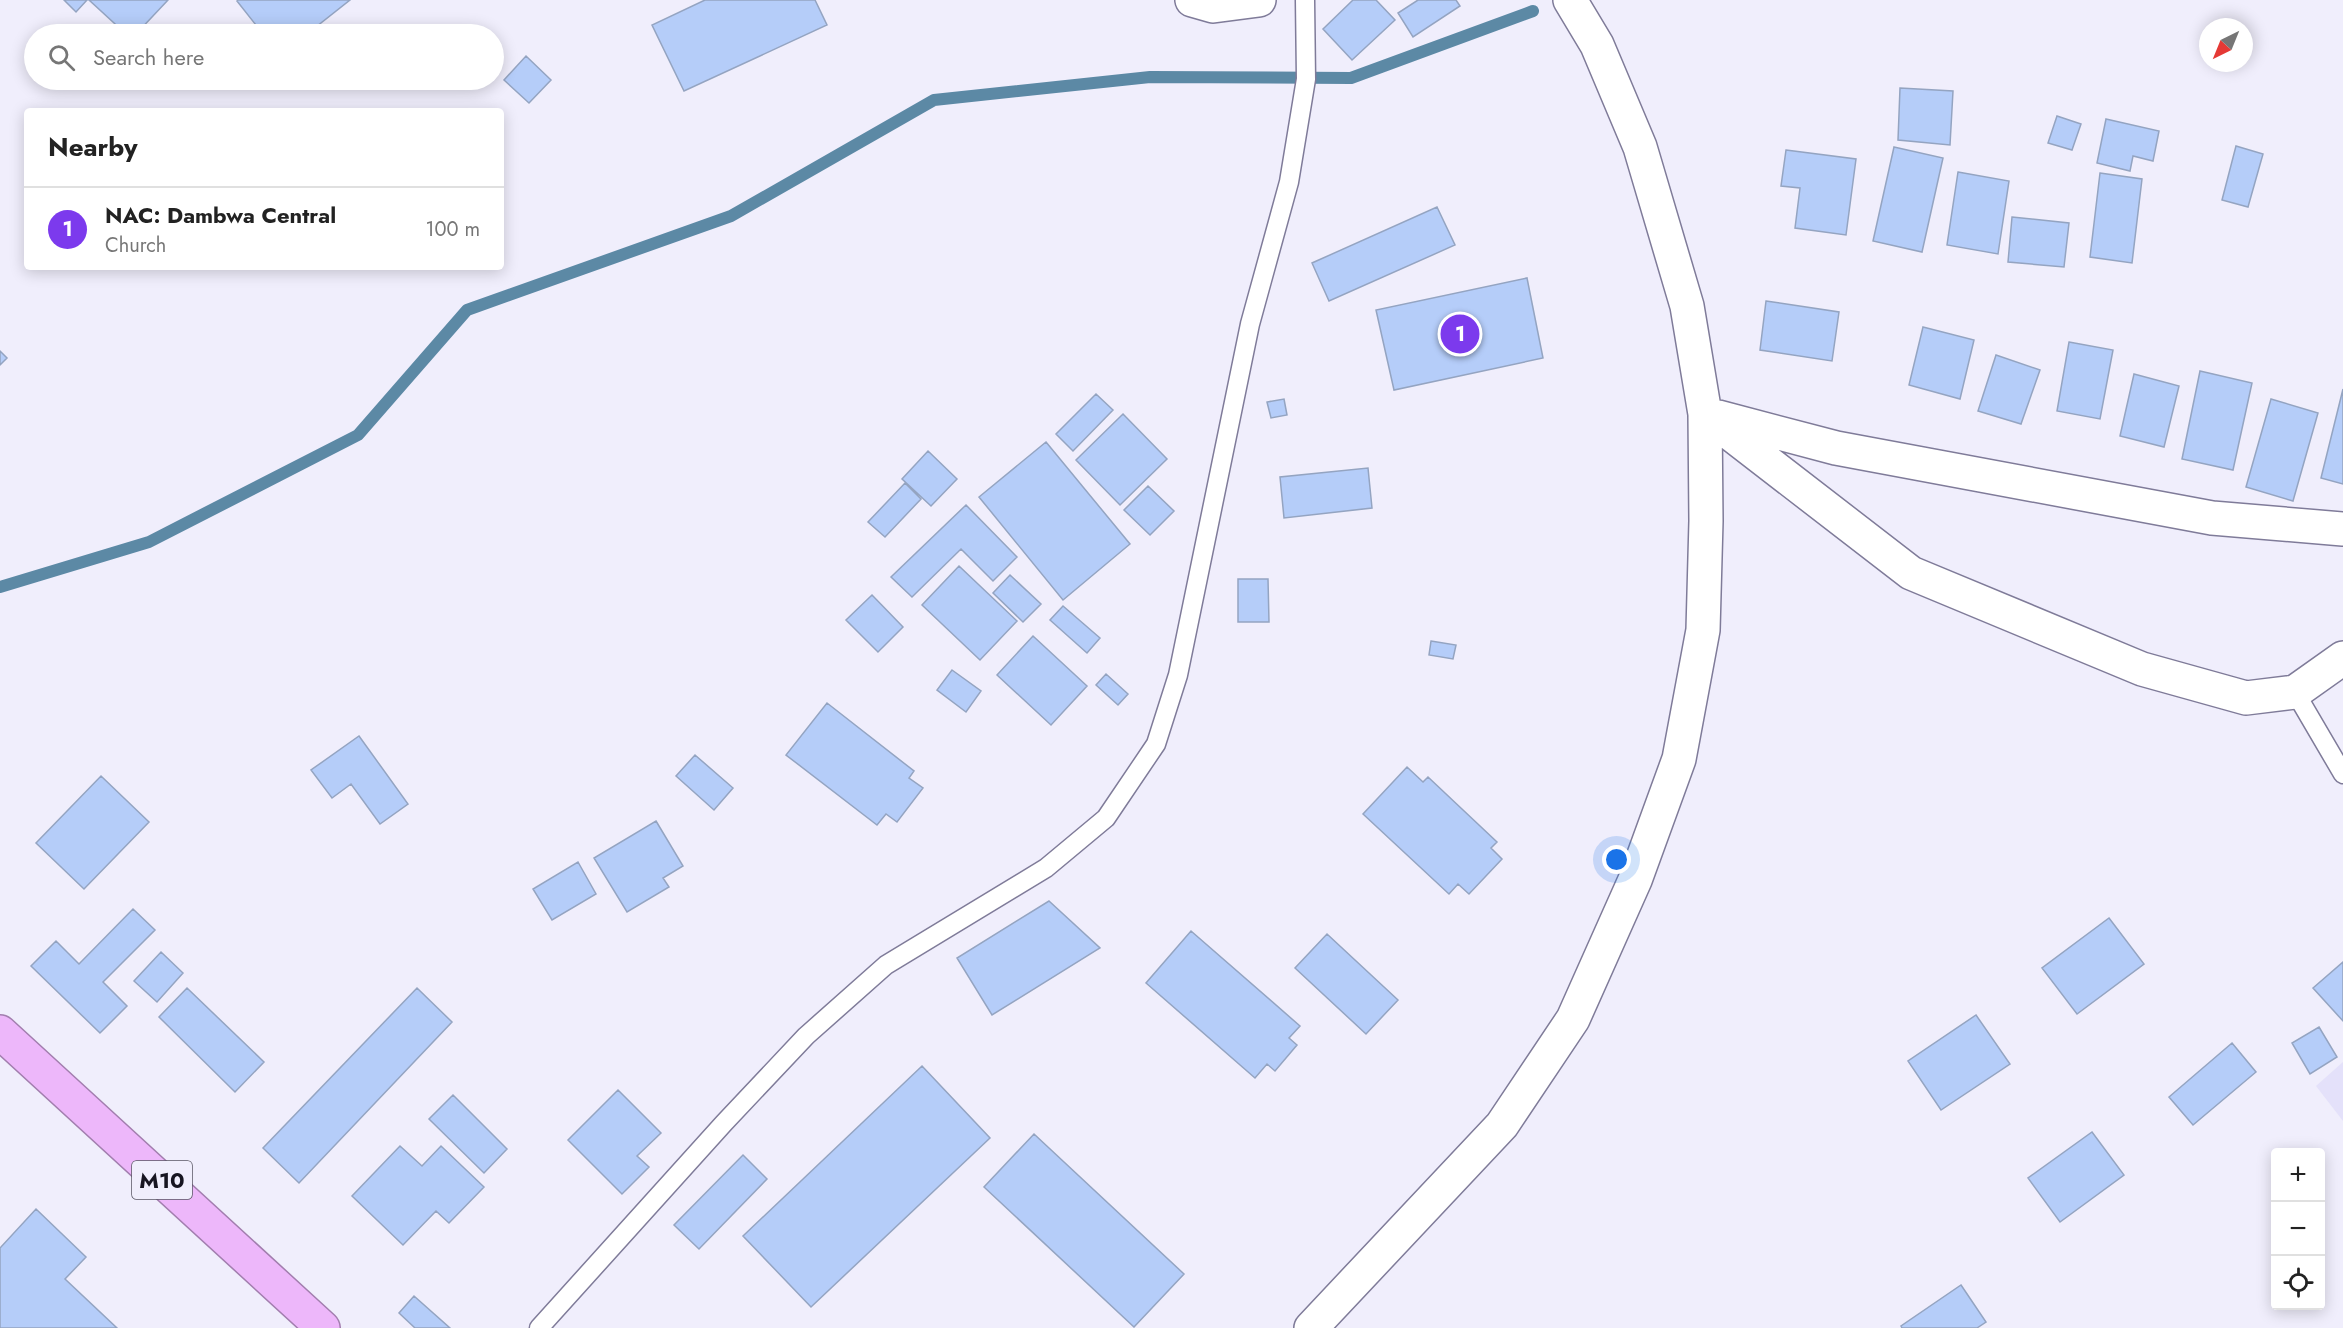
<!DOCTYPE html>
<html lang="en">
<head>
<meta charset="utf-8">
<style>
	body { margin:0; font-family:Jost,sans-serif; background:#f6f6f6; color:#222 }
	.controls { position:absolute; right:18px; bottom:18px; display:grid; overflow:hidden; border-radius:6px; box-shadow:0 3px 15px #0003 }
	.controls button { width:54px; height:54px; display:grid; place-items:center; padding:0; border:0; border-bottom:2px solid #e0e0e0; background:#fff; color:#222; font:30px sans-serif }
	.compass { position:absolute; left:2199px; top:18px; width:54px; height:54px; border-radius:50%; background:#fff; box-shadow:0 3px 15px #0003; rotate:223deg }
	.you { position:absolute; left:1617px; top:860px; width:21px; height:21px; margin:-15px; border:4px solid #fff; border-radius:50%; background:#1a73e8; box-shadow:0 0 0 9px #1a73e833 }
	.badge { display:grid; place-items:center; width:39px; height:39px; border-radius:50%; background:#7c3aed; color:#fff; font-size:20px; font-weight:700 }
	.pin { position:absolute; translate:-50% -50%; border:3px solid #fff; box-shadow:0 2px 6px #0006 }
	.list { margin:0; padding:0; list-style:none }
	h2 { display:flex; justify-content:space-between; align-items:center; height:78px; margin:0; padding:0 24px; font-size:26px }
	h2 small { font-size:20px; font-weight:400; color:#767676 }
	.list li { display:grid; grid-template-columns:39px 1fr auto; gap:18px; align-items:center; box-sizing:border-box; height:84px; padding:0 24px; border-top:2px solid #e0e0e0 }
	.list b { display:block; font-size:22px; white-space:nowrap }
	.list p { margin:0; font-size:20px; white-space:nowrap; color:#767676 }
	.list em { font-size:20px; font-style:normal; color:#767676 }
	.icon { flex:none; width:33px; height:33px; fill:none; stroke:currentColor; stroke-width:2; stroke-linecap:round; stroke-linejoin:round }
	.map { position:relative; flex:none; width:2343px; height:1328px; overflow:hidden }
	.search { position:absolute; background:#fff; box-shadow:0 3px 15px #0003; left:24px; top:24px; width:480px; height:66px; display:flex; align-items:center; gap:15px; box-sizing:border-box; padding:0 21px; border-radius:33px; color:#767676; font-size:22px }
	.panel { position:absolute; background:#fff; box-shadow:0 3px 15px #0003; left:24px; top:108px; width:480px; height:162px; border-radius:6px }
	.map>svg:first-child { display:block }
	.built { fill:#e4e1fa }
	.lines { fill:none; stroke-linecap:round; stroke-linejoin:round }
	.stream { stroke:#5c89a5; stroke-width:12 }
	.building { fill:#b5cdf9; stroke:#94a4c1; stroke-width:1.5 }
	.lane-casing { stroke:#7f7b99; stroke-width:21 }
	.street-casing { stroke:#7f7b99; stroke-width:36 }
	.highway-casing { stroke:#a27eae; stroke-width:36 }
	.lane { stroke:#fff; stroke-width:18 }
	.street { stroke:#fff; stroke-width:33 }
	.highway { stroke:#edb7fa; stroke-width:33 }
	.labels { text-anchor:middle; stroke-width:4.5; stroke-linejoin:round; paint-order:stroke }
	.shield { fill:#f0eefc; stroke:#585663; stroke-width:1.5 }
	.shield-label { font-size:22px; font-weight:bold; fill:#171521 }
</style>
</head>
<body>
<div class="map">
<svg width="2343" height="1328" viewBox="0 0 2343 1328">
	<rect width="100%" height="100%" fill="#f0eefc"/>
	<path class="built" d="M2343,1062V1121L2316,1086Z"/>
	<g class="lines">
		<path class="stream" d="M0,587L149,542L358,435L467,310L731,216L934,100L1150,77L1351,78L1533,11"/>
	</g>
	<path class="building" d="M64,0H87L76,12Z
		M89,0H168L136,34H126Z
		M238,0H350L307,34H263L237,1Z
		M705,0H815L827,25L684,91L652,25Z
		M1353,0H1376L1395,20L1352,60L1323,29Z
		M1418,0H1456L1460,6L1413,37L1398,13Z
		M526,56L551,80L529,103L504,80Z
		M1900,88L1953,91L1950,145L1898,140Z
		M2057,116L2081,124L2072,150L2048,143Z
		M2106,119L2159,131L2153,161L2133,156L2130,171L2097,163Z
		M2236,146L2263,154L2248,207L2222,200Z
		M1894,147L1943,158L1922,252L1873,241Z
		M1786,150L1856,159L1846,235L1795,228L1800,188L1781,186Z
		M1958,172L2009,181L1998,254L1947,245Z
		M2100,173L2142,179L2132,263L2090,257Z
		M1437,207L1455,245L1329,301L1312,263Z
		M2012,217L2069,223L2064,267L2008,262Z
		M1527,278L1543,358L1394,390L1376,310Z
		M1766,301L1839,312L1832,361L1760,350Z
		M1923,327L1974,340L1960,399L1909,385Z
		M2069,342L2113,350L2100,419L2057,411Z
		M0,351L7,358L0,365Z
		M1996,355L2040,370L2021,424L1978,411Z
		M2200,371L2252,383L2233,470L2182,459Z
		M2134,374L2179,386L2164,447L2120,436Z
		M2343,389V484L2321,478Z
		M1096,394L1113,410L1073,451L1056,434Z
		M1284,399L1287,415L1271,418L1267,402Z
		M2271,399L2318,413L2293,501L2246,487Z
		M1123,414L1167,459L1120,505L1076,460Z
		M1046,442L1130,544L1063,600L979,497Z
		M928,451L957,479L931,506L902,479Z
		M1368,468L1372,508L1284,518L1280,477Z
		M905,483L921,499L885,537L868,522Z
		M1148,486L1174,511L1150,535L1124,510Z
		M966,505L1017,557L993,581L961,549L912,597L891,577Z
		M959,566L1017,621L980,660L922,605Z
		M1010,575L1041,604L1023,622L993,593Z
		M1238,579H1268L1269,622H1238Z
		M872,595L903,627L878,652L846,620Z
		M1063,606L1100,638L1087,653L1050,620Z
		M1033,636L1087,686L1051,725L997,675Z
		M1431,641L1456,645L1453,659L1429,655Z
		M952,670L981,691L966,712L937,690Z
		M1106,674L1128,694L1118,705L1096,685Z
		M827,703L914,771L909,778L923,788L897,822L886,814L877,825L786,755Z
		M359,736L408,804L380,824L351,784L332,798L311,770Z
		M695,755L733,788L714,810L676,776Z
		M1407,767L1423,782L1428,777L1497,842L1491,848L1502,859L1469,894L1458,884L1449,894L1363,814Z
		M101,776L149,822L84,889L36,843Z
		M656,821L683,866L663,878L669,887L627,912L594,858Z
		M578,862L596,894L552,920L533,889Z
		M1049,901L1100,948L992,1015L957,958Z
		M133,909L155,930L103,982L127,1006L100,1033L31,966L56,941L79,964Z
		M2109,918L2144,964L2077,1014L2042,968Z
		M1191,931L1300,1026L1289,1038L1297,1045L1275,1071L1267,1064L1255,1078L1146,983Z
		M1327,934L1398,1000L1366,1034L1295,968Z
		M161,952L183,973L157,1002L134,981Z
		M2343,962V1021L2313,988Z
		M187,988L264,1062L235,1092L159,1017Z
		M417,988L452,1022L299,1183L263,1148Z
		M1976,1015L2010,1064L1941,1110L1908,1061Z
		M2319,1027L2337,1057L2310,1074L2292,1043Z
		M2232,1043L2256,1072L2193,1125L2169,1097Z
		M922,1066L990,1138L811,1307L743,1236Z
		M618,1090L661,1133L637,1156L649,1167L622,1194L568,1140Z
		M453,1095L507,1149L484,1173L429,1119Z
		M2092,1132L2124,1175L2060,1222L2028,1178Z
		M1034,1134L1184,1274L1134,1327L984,1187Z
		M400,1146L422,1166L441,1146L484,1187L449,1223L436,1211L403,1245L352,1196Z
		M743,1155L767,1179L699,1249L674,1225Z
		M36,1209L86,1257L65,1279L117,1328H0V1248Z
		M1961,1285L1986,1322L1977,1328H1902L1901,1326Z
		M414,1296L450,1328H415L399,1313Z"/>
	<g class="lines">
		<defs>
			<path id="lane" d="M2295,692L2343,774
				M539,1328L724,1123L806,1036L886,965L1046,868L1106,818L1156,744L1178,675L1250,324L1289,182L1306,79L1305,0"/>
			<path id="street" d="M1192,0L1213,6L1259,0
				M1705,414L1911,573L2142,669L2246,698L2295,692L2343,658
				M1718,417L1836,448L2212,518L2343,529
				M1311,1328L1502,1125L1573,1019L1635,880L1679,759L1703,630L1706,521L1705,414L1687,306L1640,147L1597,45L1570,0"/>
			<path id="highway" d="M0,1032L323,1328"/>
		</defs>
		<use href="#lane" class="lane-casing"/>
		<use href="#street" class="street-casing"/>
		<use href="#highway" class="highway-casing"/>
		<use href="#lane" class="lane"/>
		<use href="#street" class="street"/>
		<use href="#highway" class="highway"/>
	</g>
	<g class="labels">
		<rect class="shield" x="132" y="1161" width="60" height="38" rx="4.5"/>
		<g class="shield-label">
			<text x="162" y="1188">M10</text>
		</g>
	</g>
</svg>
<div class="controls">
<button>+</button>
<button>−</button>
<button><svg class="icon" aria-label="locate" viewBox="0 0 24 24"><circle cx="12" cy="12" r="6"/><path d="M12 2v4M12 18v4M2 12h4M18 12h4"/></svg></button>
</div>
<svg class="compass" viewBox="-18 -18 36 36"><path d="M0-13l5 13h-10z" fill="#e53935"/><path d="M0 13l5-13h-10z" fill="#767676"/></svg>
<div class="you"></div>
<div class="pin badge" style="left:1460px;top:334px">1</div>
<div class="search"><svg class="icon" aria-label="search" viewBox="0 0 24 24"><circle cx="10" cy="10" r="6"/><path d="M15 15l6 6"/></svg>Search here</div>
<section class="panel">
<h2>Nearby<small></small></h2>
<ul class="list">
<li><span class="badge">1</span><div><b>NAC: Dambwa Central</b><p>Church</p></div><em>100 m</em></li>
</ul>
</section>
</div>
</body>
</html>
